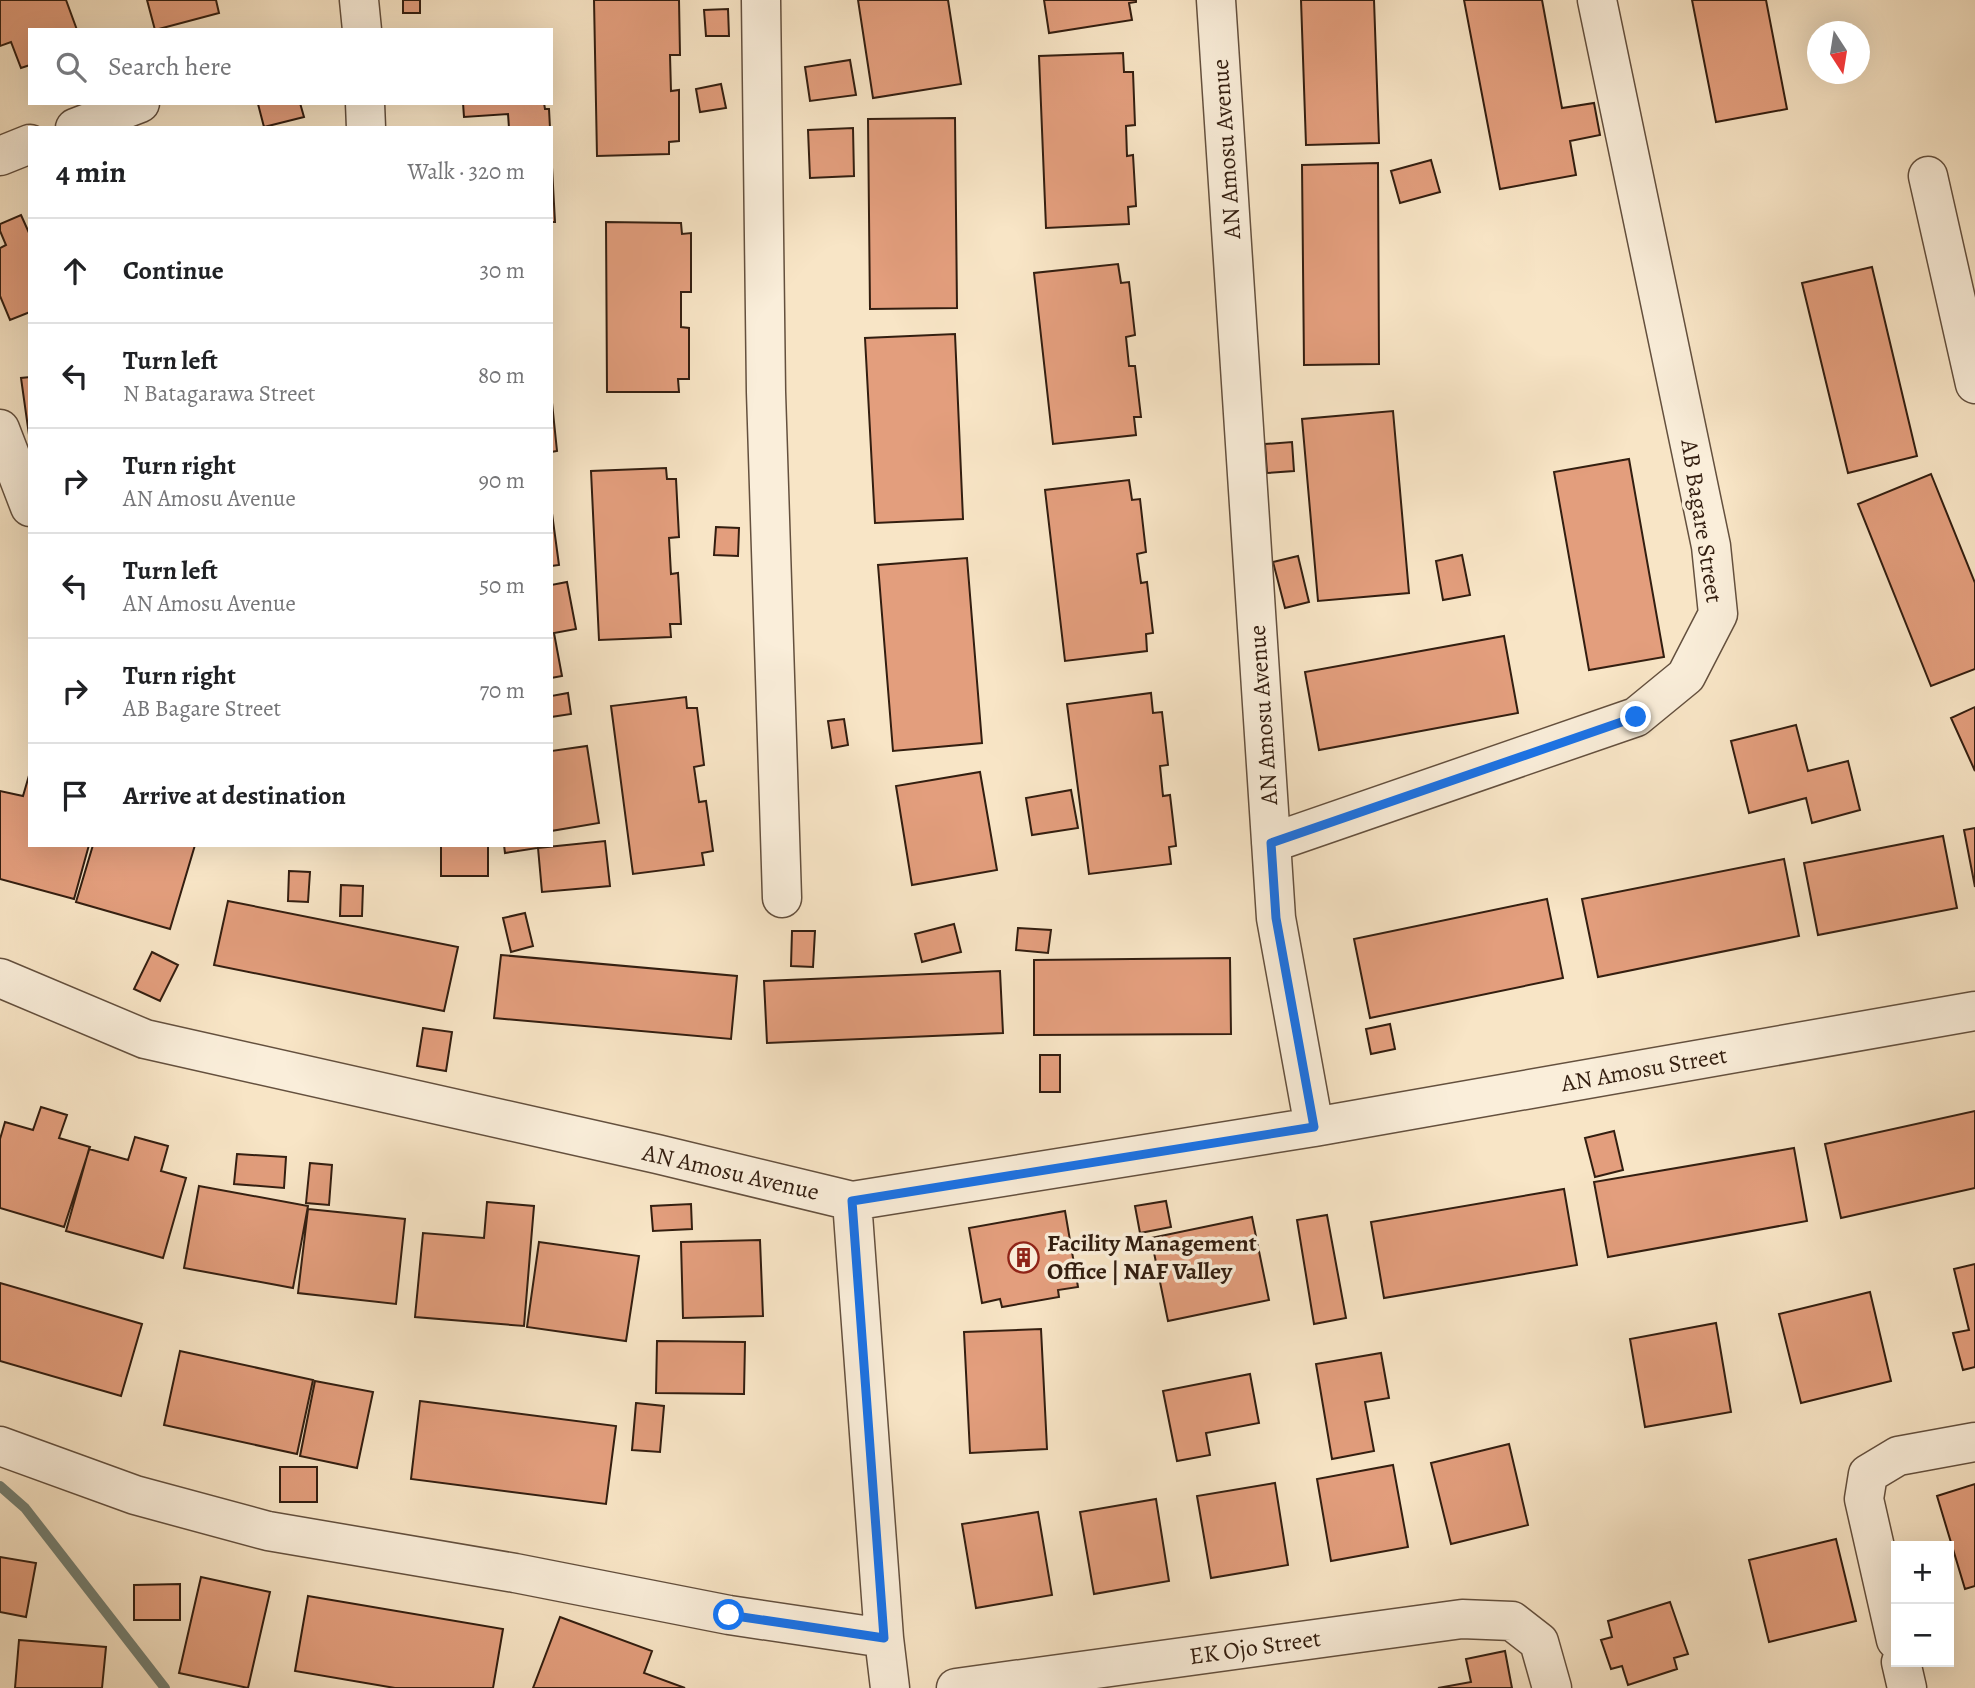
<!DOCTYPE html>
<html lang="en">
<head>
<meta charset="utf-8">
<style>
	body { margin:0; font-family:Alegreya,serif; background:#f6f6f6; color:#202124 }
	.controls { position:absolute; right:21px; bottom:21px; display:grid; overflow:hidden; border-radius:0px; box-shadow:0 7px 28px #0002 }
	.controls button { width:63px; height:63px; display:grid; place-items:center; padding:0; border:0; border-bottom:2px solid #e0e0e0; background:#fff; color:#202124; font:35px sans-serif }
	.compass { position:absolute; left:1807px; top:21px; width:63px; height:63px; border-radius:50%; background:#fff; box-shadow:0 7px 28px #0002; rotate:168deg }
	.stop { position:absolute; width:21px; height:21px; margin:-16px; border:5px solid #1a73e8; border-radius:50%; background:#fff }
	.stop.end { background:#1a73e8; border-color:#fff; box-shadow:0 2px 7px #0008 }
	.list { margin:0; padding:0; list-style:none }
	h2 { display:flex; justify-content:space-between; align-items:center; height:91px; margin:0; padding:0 28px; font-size:30px }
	h2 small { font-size:23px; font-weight:400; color:#757577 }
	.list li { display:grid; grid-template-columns:46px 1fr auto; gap:21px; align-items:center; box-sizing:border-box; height:105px; padding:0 28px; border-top:2px solid #e0e0e0 }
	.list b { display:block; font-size:26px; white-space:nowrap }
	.list p { margin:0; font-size:23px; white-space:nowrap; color:#757577 }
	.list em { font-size:23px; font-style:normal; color:#757577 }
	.icon { flex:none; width:38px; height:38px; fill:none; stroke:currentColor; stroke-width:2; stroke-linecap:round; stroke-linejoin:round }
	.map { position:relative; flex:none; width:1975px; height:1688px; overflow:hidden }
	.search { position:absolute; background:#fff; box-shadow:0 7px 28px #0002; left:28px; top:28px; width:525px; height:77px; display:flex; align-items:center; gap:18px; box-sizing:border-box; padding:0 24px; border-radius:0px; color:#757577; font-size:26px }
	.panel { position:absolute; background:#fff; box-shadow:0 7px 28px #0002; left:28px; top:126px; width:525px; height:721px; border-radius:0px }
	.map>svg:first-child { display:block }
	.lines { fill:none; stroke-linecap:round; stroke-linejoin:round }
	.stream { stroke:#737f73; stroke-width:10 }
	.building { fill:#e39e7d; stroke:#331e10; stroke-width:2 }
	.minor-casing { stroke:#64503e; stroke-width:41 }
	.minor { stroke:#faeeda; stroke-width:38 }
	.route { stroke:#1a73e8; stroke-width:9 }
	.labels { text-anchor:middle; stroke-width:7; stroke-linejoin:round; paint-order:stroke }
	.street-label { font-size:24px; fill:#331e10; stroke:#faeeda }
	.poi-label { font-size:24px; font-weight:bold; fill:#331e10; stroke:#faeeda; text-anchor:start }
</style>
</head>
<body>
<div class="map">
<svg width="1975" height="1688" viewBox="0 0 1975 1688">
	<rect width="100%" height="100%" fill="#f8e5c6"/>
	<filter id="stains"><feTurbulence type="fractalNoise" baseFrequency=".00286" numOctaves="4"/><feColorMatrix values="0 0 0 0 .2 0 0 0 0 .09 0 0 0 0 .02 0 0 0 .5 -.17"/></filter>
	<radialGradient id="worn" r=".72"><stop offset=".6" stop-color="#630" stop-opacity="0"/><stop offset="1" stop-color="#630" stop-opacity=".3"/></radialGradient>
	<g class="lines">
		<path class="stream" d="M0,1486L25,1508L165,1688"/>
	</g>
	<path class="building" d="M0,0H66L77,30H30V65L21,68L11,42L0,46Z
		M147,0H216L219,13L155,30Z
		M403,0H420V13H403Z
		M594,0H679L680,55H670L671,91L679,90V141L669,142V154L597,156Z
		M858,0H948L961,84L873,98Z
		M1044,0H1136V2L1129,3L1132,20L1049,33Z
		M1301,0H1374L1379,143L1306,145Z
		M1464,0H1542L1562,108L1594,103L1600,135L1570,141L1576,175L1500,189Z
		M1692,0H1766L1787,109L1716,122Z
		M728,9L729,36H706L704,10Z
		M1123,53L1124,72H1133L1135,125L1126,126L1127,156L1133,155L1136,206L1128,207L1129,224L1046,228L1039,56Z
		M850,60L856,95L810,101L805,67Z
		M721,84L726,108L700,112L696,89Z
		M262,103H300L304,117L264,127L258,104Z
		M463,103H544L545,109H549L550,128H509L508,114L464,117Z
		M955,118L957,308L870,309L868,119Z
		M853,128L854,176L810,178L808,130Z
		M551,149L555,222H551Z
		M1431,160L1440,192L1400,203L1391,171Z
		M1378,163L1379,364L1304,365L1302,165Z
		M21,215L30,235V312L10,320L0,296V248L6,245L0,231V224Z
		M606,222L681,223L682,234L691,233V292H681V327L689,328V379H678L679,392H607Z
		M1118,264L1121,283L1129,282L1135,335L1126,337L1129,366H1135L1141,417H1134L1136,435L1053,444L1034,273Z
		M1872,267L1917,456L1848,473L1802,283Z
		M955,334L963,519L875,523L865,338Z
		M30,377V435H29L21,378Z
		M551,393L557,451L551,452Z
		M1393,411L1409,593L1318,601L1302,419Z
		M1292,442L1294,471L1267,473L1265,444Z
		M1629,459L1664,657L1589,670L1554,472Z
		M666,468L667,479H676L679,537L669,538L671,574L678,573L681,624H670L671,637L599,640L591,471Z
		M1931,474L1975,583V669L1931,686L1858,504Z
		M1129,480L1132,500L1140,499L1146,552L1137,554L1141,583L1147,582L1153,633L1146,634L1147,651L1065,661L1045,490Z
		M551,506L559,565L551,566Z
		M716,527L739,528L738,556L714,555Z
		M1462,555L1470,595L1443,600L1436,561Z
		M1298,556L1309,602L1285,608L1273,562Z
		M967,558L982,743L893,751L878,565Z
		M567,582L576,629L554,633L562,676L551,678V585Z
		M1504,636L1518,713L1319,750L1305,672Z
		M568,693L571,714L551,717V696Z
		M1151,693L1153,713L1162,712L1168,765L1160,766L1163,796L1170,795L1176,846L1169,847L1171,864L1089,874L1067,704Z
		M686,697L687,708H697L704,765L694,767L699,802L706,801L713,851L702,853L704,865L633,874L611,706Z
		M1975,707V771L1951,718Z
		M844,719L848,745L832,748L828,721Z
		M1796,725L1808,771L1848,761L1860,810L1812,823L1806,798L1749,813L1731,741Z
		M587,746L599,823L551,831V751Z
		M30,772V845H89L74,899L0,879V791L23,796Z
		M980,772L997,870L912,885L896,786Z
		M1071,790L1078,828L1032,835L1026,798Z
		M1975,828V887L1964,830Z
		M1943,836L1957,908L1818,935L1804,863Z
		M605,841L610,886L542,892L538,848Z
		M93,845H195L170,929L76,902Z
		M504,845H544V847L505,853Z
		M441,846H488V876H441Z
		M1784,859L1799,936L1598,977L1582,899Z
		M289,871L310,872L308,902L288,901Z
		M341,885L363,886L362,916H340Z
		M1547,899L1563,978L1370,1018L1354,939Z
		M228,901L458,947L444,1011L214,965Z
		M525,913L533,946L511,952L503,918Z
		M954,924L961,952L922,962L915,934Z
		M1018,928L1051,930L1048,953L1016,950Z
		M792,931H815L813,967L791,966Z
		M152,952L178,965L160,1001L134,989Z
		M501,955L737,976L731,1039L494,1018Z
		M1230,958L1231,1034L1034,1035V960Z
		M1000,971L1003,1033L767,1043L764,981Z
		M1390,1024L1395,1049L1371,1054L1366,1029Z
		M423,1028L452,1032L446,1071L417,1066Z
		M1040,1055H1060V1092H1040Z
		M41,1107L67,1115L59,1138L90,1147L64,1227L0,1208V1139L5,1122L33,1130Z
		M1975,1111V1188L1841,1218L1825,1144Z
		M1614,1131L1623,1170L1595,1177L1585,1138Z
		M135,1137L168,1146L161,1171L186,1178L163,1258L66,1231L89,1149L128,1160Z
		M1794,1148L1807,1221L1608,1257L1594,1182Z
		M237,1154L286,1157L284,1188L234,1184Z
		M310,1163L332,1165L329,1205L306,1203Z
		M199,1186L308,1206L293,1288L184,1268Z
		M1564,1189L1577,1265L1384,1298L1371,1222Z
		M1166,1201L1171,1227L1140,1233L1135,1206Z
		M487,1202L534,1206L524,1326L415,1317L423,1233L484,1238Z
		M691,1204L692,1229L653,1231L651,1206Z
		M308,1209L405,1219L396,1304L298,1293Z
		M1065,1211L1078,1287L1058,1290L1059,1297L1002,1307L1000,1299L982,1303L969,1228Z
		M1327,1215L1346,1318L1314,1324L1297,1220Z
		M1252,1217L1269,1300L1168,1321L1151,1238Z
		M760,1240L763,1316L683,1318L681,1242Z
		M539,1242L639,1256L626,1341L527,1327Z
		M1975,1264V1367L1963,1370L1953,1333L1969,1330L1954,1269Z
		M0,1283L142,1324L121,1396L0,1361Z
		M1870,1292L1891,1381L1801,1403L1779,1314Z
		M1716,1323L1731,1412L1645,1427L1630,1339Z
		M1041,1329L1047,1449L970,1453L964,1332Z
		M657,1341L745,1342L744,1394L656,1393Z
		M180,1351L313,1380L297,1454L164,1425Z
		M1381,1353L1389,1398L1365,1402L1374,1451L1332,1459L1316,1364Z
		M1250,1374L1259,1423L1206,1433L1210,1455L1177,1461L1163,1391Z
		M315,1381L373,1392L357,1468L300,1456Z
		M420,1401L616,1426L606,1504L411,1479Z
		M636,1403L664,1406L660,1452L632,1450Z
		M1509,1444L1528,1525L1451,1544L1431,1463Z
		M1393,1465L1408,1547L1331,1561L1317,1479Z
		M280,1467H317V1502H280Z
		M1275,1483L1288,1565L1211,1578L1197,1496Z
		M1975,1484V1586L1965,1589L1937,1496Z
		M1156,1499L1169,1581L1094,1594L1080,1512Z
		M1038,1512L1052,1595L976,1608L962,1524Z
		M1836,1539L1856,1621L1769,1642L1749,1560Z
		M0,1557L36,1563L26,1617L0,1612Z
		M201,1577L270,1592L248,1688L179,1673Z
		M180,1584V1620H134V1585Z
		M308,1596L503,1629L493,1688H395L295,1671Z
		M1670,1602L1688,1654L1674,1658L1677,1669L1628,1685L1622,1666L1611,1669L1601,1640L1612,1637L1608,1621Z
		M560,1617L652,1651L644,1673L685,1688H533Z
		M19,1640L106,1647L102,1688H15Z
		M1505,1651L1512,1688H1438L1471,1682L1466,1659Z"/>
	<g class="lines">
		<defs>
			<path id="minor" d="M359,0L362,30
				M761,0L766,392L782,898
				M365,103L366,128
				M75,128L140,103
				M0,156L30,144
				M1928,176L1975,384
				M0,429L30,507
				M1271,843L1636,717L1686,676L1718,614L1711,546L1597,0
				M0,978L145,1039L657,1154L852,1201L1314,1127L1276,918L1216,0
				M1314,1127L1975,1011
				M852,1201L884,1638L890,1688
				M0,1446L135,1495L268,1531L515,1573L729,1615L884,1638
				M1896,1640L1864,1499L1868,1474L1898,1456L1975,1442
				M1901,1662L1907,1688
				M956,1688L1462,1619L1512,1621L1539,1642L1552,1688"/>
		</defs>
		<use href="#minor" class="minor-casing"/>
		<use href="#minor" class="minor"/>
	</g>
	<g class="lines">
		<path class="route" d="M729,1615L884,1638L852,1201L1314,1127L1276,918L1271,843L1636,717"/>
	</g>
	<defs>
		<symbol id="building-ring" viewBox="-11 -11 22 22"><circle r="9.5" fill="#faeeda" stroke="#8f2418" stroke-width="1.5"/><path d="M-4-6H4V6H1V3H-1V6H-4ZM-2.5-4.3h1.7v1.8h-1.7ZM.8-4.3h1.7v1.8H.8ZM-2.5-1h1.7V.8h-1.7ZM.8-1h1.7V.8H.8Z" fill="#8f2418"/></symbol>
	</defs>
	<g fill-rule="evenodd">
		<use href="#building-ring" x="1006" y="1240" width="35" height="35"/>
	</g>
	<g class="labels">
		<g class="street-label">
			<text transform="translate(1226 149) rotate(-94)" y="8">AN Amosu Avenue</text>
			<text transform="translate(1702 521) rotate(81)" y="8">AB Bagare Street</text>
			<text transform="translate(1263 715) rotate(-94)" y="8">AN Amosu Avenue</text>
			<text transform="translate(1644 1069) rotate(-10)" y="8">AN Amosu Street</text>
			<text transform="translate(731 1172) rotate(13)" y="8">AN Amosu Avenue</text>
			<text transform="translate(1255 1647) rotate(-8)" y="8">EK Ojo Street</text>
		</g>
		<g class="poi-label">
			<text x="1047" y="1251">Facility Management<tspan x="1047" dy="28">Office | NAF Valley</tspan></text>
		</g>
	</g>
	<rect width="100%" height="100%" filter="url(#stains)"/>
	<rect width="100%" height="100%" fill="url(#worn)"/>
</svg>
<div class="controls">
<button>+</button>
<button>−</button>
</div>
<svg class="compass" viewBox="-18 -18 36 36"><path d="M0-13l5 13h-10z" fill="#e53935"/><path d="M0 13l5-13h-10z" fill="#757577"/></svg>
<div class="stop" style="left:729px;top:1615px"></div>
<div class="stop end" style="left:1636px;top:717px"></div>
<div class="search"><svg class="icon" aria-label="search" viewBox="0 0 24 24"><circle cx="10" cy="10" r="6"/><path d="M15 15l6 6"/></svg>Search here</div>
<section class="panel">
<h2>4 min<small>Walk · 320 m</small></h2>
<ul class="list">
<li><svg class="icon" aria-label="ahead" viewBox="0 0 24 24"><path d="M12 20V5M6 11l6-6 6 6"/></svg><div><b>Continue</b></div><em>30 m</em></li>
<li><svg class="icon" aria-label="left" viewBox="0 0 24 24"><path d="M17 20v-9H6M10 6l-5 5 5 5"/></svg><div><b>Turn left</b><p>N Batagarawa Street</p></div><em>80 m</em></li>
<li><svg class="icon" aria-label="right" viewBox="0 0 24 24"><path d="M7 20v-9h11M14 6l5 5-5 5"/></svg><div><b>Turn right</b><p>AN Amosu Avenue</p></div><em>90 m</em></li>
<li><svg class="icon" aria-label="left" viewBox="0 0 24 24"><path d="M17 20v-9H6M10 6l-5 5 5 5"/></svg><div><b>Turn left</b><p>AN Amosu Avenue</p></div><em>50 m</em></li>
<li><svg class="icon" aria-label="right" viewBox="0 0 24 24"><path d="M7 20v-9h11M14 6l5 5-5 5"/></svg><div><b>Turn right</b><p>AB Bagare Street</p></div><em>70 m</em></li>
<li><svg class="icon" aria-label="arrive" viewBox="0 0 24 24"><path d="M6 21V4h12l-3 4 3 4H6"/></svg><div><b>Arrive at destination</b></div></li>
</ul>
</section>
</div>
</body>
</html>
